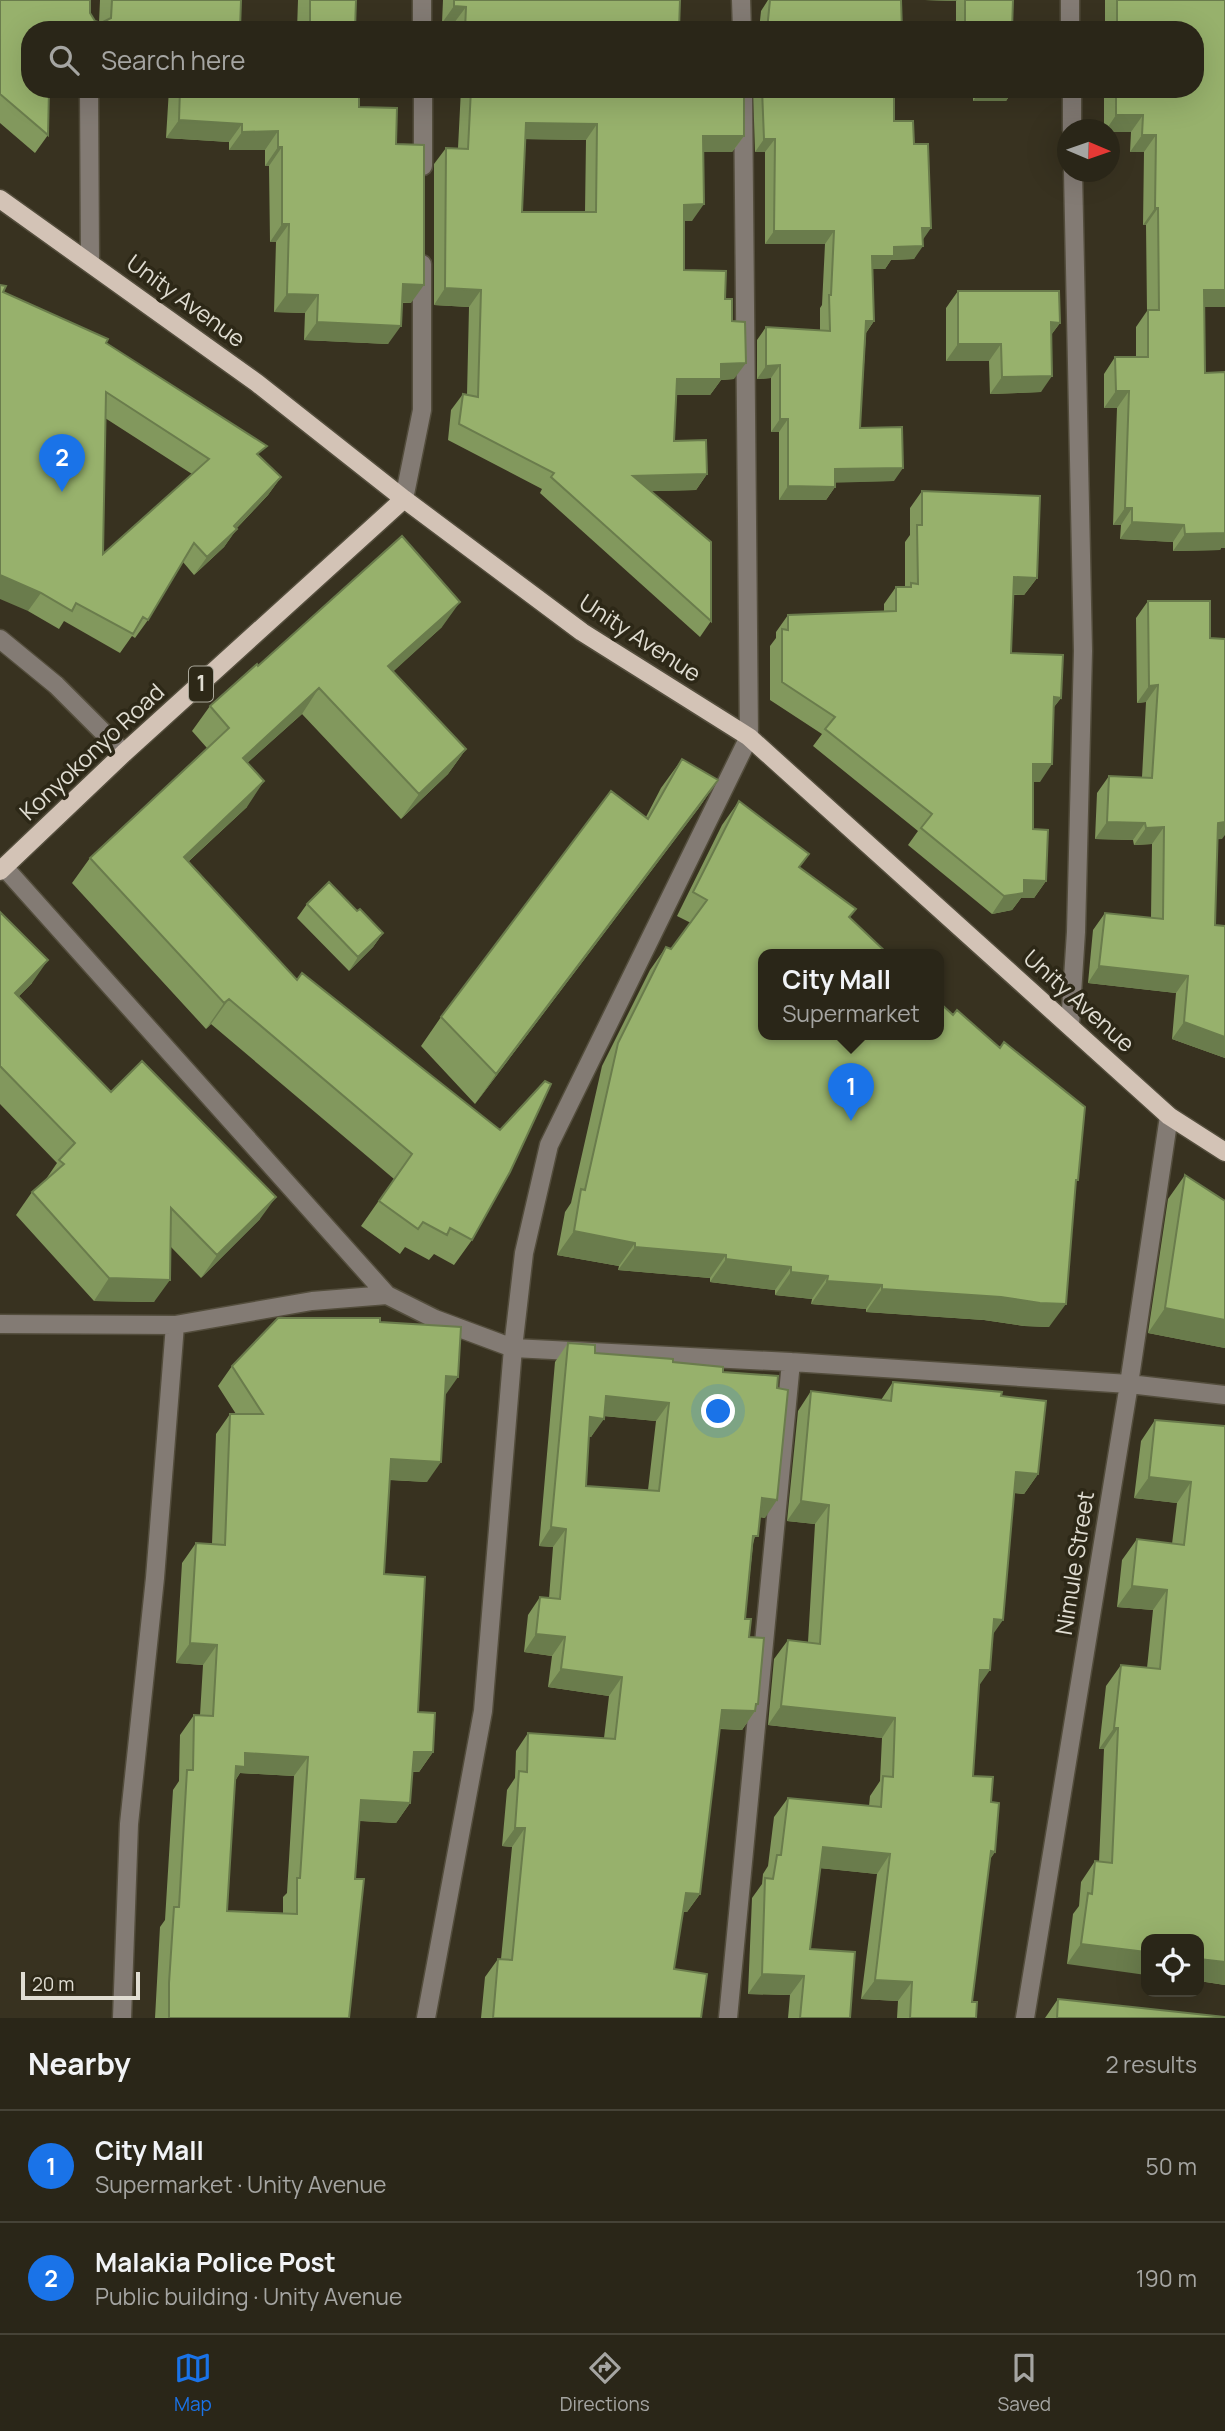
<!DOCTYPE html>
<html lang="en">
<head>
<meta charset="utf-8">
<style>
	body { margin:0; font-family:Manrope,sans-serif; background:#363225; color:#f1f3f6 }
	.controls { position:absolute; right:21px; bottom:21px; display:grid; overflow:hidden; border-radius:14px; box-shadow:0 7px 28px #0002 }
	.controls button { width:63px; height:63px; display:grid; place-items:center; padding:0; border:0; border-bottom:2px solid #464337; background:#2a2618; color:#f1f3f6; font:35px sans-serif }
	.compass { position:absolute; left:1057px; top:119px; width:63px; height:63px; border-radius:50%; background:#2a2618; box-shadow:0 7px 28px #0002; rotate:92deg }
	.scale { position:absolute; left:21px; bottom:18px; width:119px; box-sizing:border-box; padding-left:7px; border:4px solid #e0ddd2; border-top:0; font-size:19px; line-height:24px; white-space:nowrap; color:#e0ddd2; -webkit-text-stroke:5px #2d2817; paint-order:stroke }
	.you { position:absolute; left:719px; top:1412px; width:24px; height:24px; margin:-18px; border:5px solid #fff; border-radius:50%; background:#1a73e8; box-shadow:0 0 0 10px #1a73e833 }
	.badge { display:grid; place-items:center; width:46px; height:46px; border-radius:50%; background:#1a73e8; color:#fff; font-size:23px; font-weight:700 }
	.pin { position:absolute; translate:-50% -58px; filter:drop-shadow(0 2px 4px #0008) }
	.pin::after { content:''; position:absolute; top:37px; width:24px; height:21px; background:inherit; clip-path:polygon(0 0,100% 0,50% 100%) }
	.popup { position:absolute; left:758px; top:949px; width:186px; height:91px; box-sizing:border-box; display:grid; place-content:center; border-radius:14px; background:#2a2618; filter:drop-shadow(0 2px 5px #0005); font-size:23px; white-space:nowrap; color:#a5a5a2 }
	.popup b { font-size:26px; color:#f1f3f6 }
	.popup::after { content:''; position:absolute; left:50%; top:100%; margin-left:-14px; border:14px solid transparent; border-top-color:#2a2618 }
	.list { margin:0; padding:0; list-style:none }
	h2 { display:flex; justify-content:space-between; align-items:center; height:91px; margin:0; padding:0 28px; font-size:30px }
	h2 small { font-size:23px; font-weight:400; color:#a5a5a2 }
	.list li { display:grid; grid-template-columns:46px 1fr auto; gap:21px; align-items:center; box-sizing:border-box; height:112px; padding:0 28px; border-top:2px solid #464337 }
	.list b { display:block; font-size:26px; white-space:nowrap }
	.list p { margin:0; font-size:23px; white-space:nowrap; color:#a5a5a2 }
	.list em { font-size:23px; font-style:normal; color:#a5a5a2 }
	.icon { flex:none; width:38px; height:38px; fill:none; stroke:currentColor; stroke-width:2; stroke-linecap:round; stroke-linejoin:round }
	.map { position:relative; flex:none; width:1225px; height:2018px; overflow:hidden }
	.search { position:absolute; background:#2a2618; box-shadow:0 7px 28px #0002; left:21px; right:21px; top:21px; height:77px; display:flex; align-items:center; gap:18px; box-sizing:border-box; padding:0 24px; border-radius:28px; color:#a5a5a2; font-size:26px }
	.sheet { height:315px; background:#2a2618 }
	nav { display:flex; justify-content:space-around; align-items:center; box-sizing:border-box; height:98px; border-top:2px solid #464337; background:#2a2618; font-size:19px; color:#a5a5a2 }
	nav a { display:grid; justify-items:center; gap:4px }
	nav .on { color:#1a73e8 }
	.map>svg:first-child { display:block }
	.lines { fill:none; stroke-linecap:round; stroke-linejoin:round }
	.minor-casing { stroke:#534d3c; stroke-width:21 }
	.major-casing { stroke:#534d3c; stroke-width:21 }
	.minor { stroke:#837b74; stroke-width:18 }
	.major { stroke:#d3c3b6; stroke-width:18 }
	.wall { fill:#82985d; fill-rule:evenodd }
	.shaded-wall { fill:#6a7c4c }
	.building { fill:#97b16c; stroke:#6a7c4c; stroke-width:2; fill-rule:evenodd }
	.labels { text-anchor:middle; stroke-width:7; stroke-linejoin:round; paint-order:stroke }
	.shield { fill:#2d2817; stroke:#aaa79a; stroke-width:2 }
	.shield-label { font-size:21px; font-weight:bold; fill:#e0ddd2 }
	.street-label { font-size:23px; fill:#e0ddd2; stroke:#2d2817 }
</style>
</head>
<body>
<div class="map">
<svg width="1225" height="2018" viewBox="0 0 1225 2018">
	<rect width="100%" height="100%" fill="#383220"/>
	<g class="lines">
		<defs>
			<path id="minor" d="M422,0V30
				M741,0L742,30
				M1070,0V30
				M89,89L90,262
				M1072,89V130
				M423,166V89
				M404,499L422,410V264
				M0,639L56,685L124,753
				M4,867L387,1295L435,1319L513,1348L791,1362L1129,1384L1225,1395
				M1070,1025L1076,932L1083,651L1073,172
				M0,1324L175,1325L312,1301L387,1295
				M122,2018L129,1824L155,1578L175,1325
				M426,2018L483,1711L513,1348L524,1253L549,1145L749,737L743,89
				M728,2018L791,1362
				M1025,2018L1129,1384L1169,1116"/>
			<path id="major" d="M0,199L257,383L404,499L582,632L749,737L1169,1116L1225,1152
				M0,871L124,753L404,499"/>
		</defs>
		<use href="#minor" class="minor-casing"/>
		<use href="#major" class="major-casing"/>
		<use href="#minor" class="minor"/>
		<use href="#major" class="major"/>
	</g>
	<path class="wall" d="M0,0L90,13L95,21L99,23L100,0H241L240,30H30L48,135L35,153L0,123Z
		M298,0H356L355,30H297Z
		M443,0H680L679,30H454V23H442Z
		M768,0H901L902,30H759L761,11Z
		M925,0H1013L1012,30H956V1Z
		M1105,0H1225V307H1204L1205,373L1221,548L1220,550L1173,551V542L1120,539L1121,525H1113L1117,408H1104V374L1115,357H1136V327L1147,311L1146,225H1143L1144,152H1130L1131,132H1110V130H1104V89H1195V30H1105Z
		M169,89H359V107L396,144L411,303H402L388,344L304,340L305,313L274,312L276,242H270L269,166H265V150H229V142L166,138Z
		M461,89H744V136L732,152H703L692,221H684V270L725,299L732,321L734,379L721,380L710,395H676L674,441L707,474L696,490L652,491L711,621L700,637L540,493L542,489L448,440L451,410L463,394L467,395L469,307L434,305V164L446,148H458ZM525,139L586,140L585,212H522Z
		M753,89H894V121L914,144L923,239L914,259L891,260L885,269H872L874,321L866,333L860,428L894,481L835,482V487L826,500H779V432H771V378L757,379V340L766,327L820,331V308L822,305L825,244H765V152H755Z
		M973,89H1012V92L1006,101H973Z
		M958,291L1060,323L1051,335L1041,392L990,394L989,361H946V308Z
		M3,292L106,343L259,456L281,477L268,495L237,528L224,547L194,575L183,562L148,620L135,638L132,636L120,653L64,621L59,629L28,611ZM105,418L192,474L103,554Z
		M922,491L1037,578L1024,595H1013L1011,653L1061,698L1053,708L1040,782H1033V829L1046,881L1034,898H1021L1012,910L992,914L908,845L918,831L813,746L822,734L770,700V646L776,638V632L788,615L884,612V604L896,587H905V542L910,535V508Z
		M1148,601L1210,638L1222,839H1217L1215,925L1225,926V1058L1172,1039L1176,993L1088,983L1093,930L1105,913L1151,918L1152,844L1134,845L1133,840L1095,839L1097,793L1109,776L1142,777L1146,702L1137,703L1136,618Z
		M442,627L393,671L466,749L448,774L401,819L302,714L247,763V807L188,862L297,980L472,1240L454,1265L434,1254L429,1260L405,1247L400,1254L361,1226L394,1179L211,1024L206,1029L72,883L90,858L207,748L192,731L210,706L258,666Z
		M682,759L718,780L698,809L475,1104L421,1046L441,1017L646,817L661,788Z
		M739,801L799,867L850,918L1075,1183L1049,1327L1024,1326L984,1320L866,1312V1309L811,1304L812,1299L775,1295V1290L710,1282V1278L618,1270L619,1266L557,1255L565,1212L571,1203L602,1066L650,970L666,947L671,949L691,923L677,916L722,825Z
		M307,904L357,911L383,933L373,947L349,971L297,918Z
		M0,912L32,983L18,997L111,1092L260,1219L201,1278L170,1246L154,1302L94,1301L16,1215L32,1192L44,1182L57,1163L0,1104Z
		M1185,1175L1225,1201V1348L1148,1333L1168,1199Z
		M380,1322L445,1397L427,1482L389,1480L384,1574L418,1712L433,1752L419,1772H412L410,1803L396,1823L360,1821L355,1879L349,2018H155L160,1927L165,1920L173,1790L179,1781L180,1735L194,1715H200L203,1665L176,1663L182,1563L196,1543L212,1544L216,1434L230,1414H236L218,1386L232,1366ZM240,1773L294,1776L287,1893L283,1897V1913L227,1911L235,1781Z
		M568,1343L595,1353L673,1362L723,1372L765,1518L760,1517L753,1544L745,1619L749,1637L758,1704L755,1708V1711L742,1730L720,1729L700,1894L687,1912H683L674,1969L701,2018H481L485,1977L498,1959H501L512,1847L502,1846L507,1790L515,1778L516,1751L528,1733L604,1738L609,1696L548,1687L552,1656L524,1652L528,1615L540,1597L549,1598L553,1547L539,1546L555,1362ZM604,1416L656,1421L648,1490L586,1486L589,1437H591Z
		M893,1382L1001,1396L1038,1474L1024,1494L1014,1493L993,1634L979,1687L973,1776L991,1802L995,1852L989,1860L972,2002L976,2018H897L898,2001L861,1999L877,1874L820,1868L810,1949L850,2018H788L790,1995L748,1994L752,1898L762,1884L763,1874L768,1866L774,1817L788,1798L869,1806L870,1796L880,1781L882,1738L768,1725L774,1659L788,1640L808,1642L815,1524L787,1521L798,1411L811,1391L881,1400Z
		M1155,1420L1225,1426V1985L1199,1981V1939L1067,1964L1073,1914L1079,1906L1081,1882L1095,1861L1099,1862L1104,1749H1099L1106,1686L1121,1665L1147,1668L1153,1610L1117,1607L1122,1560L1137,1539L1172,1544L1177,1503L1134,1498L1141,1441Z
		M1058,1999L1225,2018H1045Z"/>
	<path class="shaded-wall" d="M925,0H957L956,1Z
		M454,6L466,7L454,23H442Z
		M965,24H982L978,30H961Z
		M979,92H1012L1006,101H973Z
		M1116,115H1143L1131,132H1110V130H1106Z
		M179,120L242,124L229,142L166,138Z
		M526,123L597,124L586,140L515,139Z
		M278,131L265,150H229L242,132Z
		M1142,135H1156L1144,152H1130Z
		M703,136H744L732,152H691Z
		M764,139H775L765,152H755Z
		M278,147H282L269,166H265Z
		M704,204L692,221H672L684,205Z
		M1155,208H1158L1146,225H1143Z
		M282,224H289L276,242H270Z
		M922,228H931L922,241Z
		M774,231H834L825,244H765Z
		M923,246L914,259L891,260L885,269H863L872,256L894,247Z
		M403,284L424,285L411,303L390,302Z
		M445,288L481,290L469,307L434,305Z
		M1204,290H1225V307H1192Z
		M287,294L318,295L305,313L274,312Z
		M866,321H874L865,334Z
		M317,322L401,326L388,344L304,340Z
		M1051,322L1060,323L1048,339Z
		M958,344H1001L989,361H946Z
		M746,363L734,379L721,380L710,395H666L677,379L721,364Z
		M780,365L771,378L757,379L766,366Z
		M1052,376L1041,392L990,394L1002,377Z
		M1116,391H1129L1117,408H1104Z
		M780,419H788L779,432H771Z
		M903,468L894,481L826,483L835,469Z
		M707,474L696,490L622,492L633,476Z
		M281,477L268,495L229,536L237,529L224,547L194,575L207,557Z
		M788,486L835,487L826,500H779Z
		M1125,508H1132L1121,525H1113Z
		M1132,522L1184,525L1173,542L1120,539Z
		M1225,533V548H1221L1220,550L1173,551L1185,534Z
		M0,575L41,593L28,611L0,599Z
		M1014,577L1037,578L1024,595L1002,594Z
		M460,602L442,627L371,692L388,666Z
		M1158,685L1146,702L1137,703L1149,686Z
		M319,688L302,714L225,783L243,758Z
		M1054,697L1061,698L1048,715Z
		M466,749L448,774L401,819L419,794Z
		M1033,764H1052L1040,782H1021Z
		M718,780L698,809L475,1104L496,1074Z
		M264,781L247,807L166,882L184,857Z
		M1107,822L1145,823L1133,840L1095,839Z
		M1225,822V835L1222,839L1206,840L1218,823Z
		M1164,827L1152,844L1134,845L1146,828Z
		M1024,880L1046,881L1034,898H1021L1012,910L992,914L1004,896Z
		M383,933L373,947L349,971L358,957Z
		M48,960L32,983L0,1015L15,993Z
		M1099,966L1188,976L1176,993L1088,983Z
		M229,999L211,1024L206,1029L224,1003Z
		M1184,1022L1225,1037V1058L1172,1039Z
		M276,1197L260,1219L201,1278L217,1255Z
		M574,1231L635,1243L619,1266L557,1255Z
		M635,1247L726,1255L710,1278L618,1270Z
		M726,1259L791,1267L775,1290L710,1282Z
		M791,1272L828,1276L812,1299L775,1295Z
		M109,1278L170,1280L154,1302L94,1301Z
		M827,1281L882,1285L866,1309L811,1304Z
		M882,1289L1001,1297L1066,1304L1049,1327L1024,1326L984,1320L866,1312Z
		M1165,1308L1225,1320V1348L1148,1333Z
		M446,1376L458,1377L444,1397Z
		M606,1396L669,1403L656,1421L593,1415Z
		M590,1417L604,1419L591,1437L578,1436Z
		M391,1459L441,1462L427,1482L377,1479Z
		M1016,1472L1038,1474L1024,1494L1002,1491Z
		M1149,1477L1191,1482L1177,1503L1134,1498Z
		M762,1498L777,1500L765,1518L750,1516Z
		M801,1501L829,1505L815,1524L787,1521Z
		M551,1527L566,1529L553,1547L539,1546Z
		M1132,1586L1167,1590L1153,1610L1117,1607Z
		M994,1619L1003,1620L989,1640Z
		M536,1634L565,1637L552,1656L524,1652Z
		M190,1643L217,1645L203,1665L176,1663Z
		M561,1669L622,1677L609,1696L548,1687Z
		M980,1670H990L976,1690Z
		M756,1704H758L753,1711H755L742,1730L709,1728L722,1710Z
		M781,1706L895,1718L882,1738L768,1725Z
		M1114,1728H1118L1104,1749H1099Z
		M414,1752H433L419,1772L400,1771Z
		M245,1753L308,1757L294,1776L240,1773L231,1787L222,1786Z
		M361,1800L410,1803L396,1823L347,1820Z
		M515,1828H525L512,1847L502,1846Z
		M823,1847L890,1854L877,1874L809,1867Z
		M991,1851L995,1852L982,1871Z
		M686,1893L700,1894L687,1912L674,1911Z
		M1081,1944L1146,1952V1975L1067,1964Z
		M1199,1959L1225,1962V1985L1199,1981Z
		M762,1974L804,1976L790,1995L748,1994Z
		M875,1980L912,1982L898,2001L861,1999Z"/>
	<path class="building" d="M0,0H90V13L95,21L101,23L111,18L112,0H241L240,30H30V89H49L48,135L0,94Z
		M310,0H356L355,30H310Z
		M454,0H680L679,30H465L466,7L454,6Z
		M770,0H901L902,30H767Z
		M965,0H1013L1012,30H982V24H965Z
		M1117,0H1225V290H1204L1205,373L1225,372V533L1185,534L1184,525L1132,522V508H1125L1129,391H1116L1115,357H1148V310H1159L1158,208H1155L1156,135H1142L1143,115H1116V89H1195V30H1117Z
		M180,89H359V107L397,108L396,144L424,145V285L403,284L401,326L317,322L318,295L287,294L289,224H282V147H278V131L242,132V124L179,120Z
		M471,89H744V136H703L704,204L684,205V270L726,271L725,299H732V321L745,322L746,363L721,364V379H677L674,441L706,440L707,474L633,476L711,542V621L551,477L554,473L459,424L463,394L478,397L481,290L445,288L446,148L468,149ZM526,123L597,124L596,212H522Z
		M762,89H894V121H913L914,144H928L931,228H922L923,246L894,247V256H872L874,321H866L860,428L902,427L903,468L835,469V487L788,486V419H780V365L766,366V327L830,331L829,295H831L834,231H774L775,139H764Z
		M979,89H1012V92H979Z
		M0,285L6,286L3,292L108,339L106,343L267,446L257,454L281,477L234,526L237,529L207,557L194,543L148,620L143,617L133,634L76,603L72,611L41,593L0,575ZM106,392L209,459L103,554Z
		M958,291H1059L1060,323L1051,322L1052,376L1002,377L1001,344H958Z
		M922,491L1040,496L1037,578L1014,577L1011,653L1063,655L1061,698L1054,697L1052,764H1033V829L1048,830L1046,881L1024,880V893L1004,896L921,828L932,814L825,729L835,717L782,682V629L788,630V615L896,611V587H911V583L918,584L917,525H922Z
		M402,536L460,602L388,666L466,749L419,794L319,688L243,758L264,781L184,857L297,980L302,973L500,1130L545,1081L551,1084L510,1172L472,1240L450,1228L447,1235L423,1222L418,1229L379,1201L412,1154L229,999L224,1003L90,858L229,728L210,706L257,664L258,666Z
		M1148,601H1210V638L1225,639V822L1218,823L1215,925L1225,926V1037L1184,1022L1188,976L1099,966L1105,913L1163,919L1164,827L1146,828L1145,823L1107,822L1109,776L1152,778L1158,685L1149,686Z
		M682,759L718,780L496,1074L441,1017L611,791L648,819Z
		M739,801L809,854L799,867L856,909L849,917L889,955H764V1035H939V1002L953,1015L957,1010L1000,1048L1004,1042L1085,1107L1078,1180H1076L1066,1304L1040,1303L1001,1297L882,1289V1285L827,1281L828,1276L791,1272V1267L726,1259V1255L635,1247V1243L574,1231L581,1189L585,1190L618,1043L666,947L671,949L707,900L693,892Z
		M329,882L357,911L360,909L383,933L358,957L307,904Z
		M0,912L48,960L15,993L111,1092L142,1061L276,1197L217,1255L171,1208L170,1280L109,1278L32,1192L64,1164L59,1160L75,1143L0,1066Z
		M1185,1175L1225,1201V1320L1165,1308Z
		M278,1318H380V1322L461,1327L458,1377L446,1376L441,1462L391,1459L384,1574L425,1577L418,1712L435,1713L433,1752H414L410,1803L361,1800L355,1879H364L349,2018H169V1983L174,1907H179L187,1770H193L194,1715L213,1716L217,1645L190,1643L196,1543L225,1545L230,1414H263L232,1366ZM245,1753L308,1757L300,1878H297V1914L227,1911L236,1766L245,1767Z
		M568,1343L595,1345V1353L673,1359V1362L723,1367V1372L778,1376L777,1388L788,1390L777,1500L762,1498L758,1536H753L745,1619H751L749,1637L764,1638L758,1704H756L755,1711L722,1710L700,1894L686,1893L674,1969L707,1974L701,2018H493L498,1959L512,1960L525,1828H515L519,1771L527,1772L528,1733L615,1739L622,1677L561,1669L565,1637L536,1634L540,1597L560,1599L566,1529L551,1527ZM606,1396L669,1403L659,1491L586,1486L590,1417L604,1419Z
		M893,1382L1002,1392L1001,1396L1046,1401L1038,1474L1016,1472L1003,1620L994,1619L990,1670H980L973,1776L993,1777L991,1802L999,1803L995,1852L991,1851L972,2002H977L976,2018H910L912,1982L875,1980L890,1854L823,1847L810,1949L855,1952L850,2018H800L804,1976L762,1974L765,1878L773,1879L777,1855H781L788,1798L881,1807L883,1776L893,1777L895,1718L781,1706L788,1640L820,1644L829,1505L801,1501L811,1391L891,1401Z
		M1155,1420L1225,1426V1962L1199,1959V1939H1146V1952L1081,1944L1088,1893L1092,1894L1095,1861L1112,1863L1118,1728H1114L1121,1665L1160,1669L1167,1590L1132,1586L1137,1539L1184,1545L1191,1482L1149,1477Z
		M1058,1999L1225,2017V2018H1057Z"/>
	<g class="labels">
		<rect class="shield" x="189" y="666.5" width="24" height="35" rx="5"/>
		<g class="shield-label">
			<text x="201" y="691">1</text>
		</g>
		<g class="street-label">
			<text transform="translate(186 301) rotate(36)" y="8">Unity Avenue</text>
			<text transform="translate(640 638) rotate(33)" y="8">Unity Avenue</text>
			<text transform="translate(92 752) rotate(-43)" y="8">Konyokonyo Road</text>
			<text transform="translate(1079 1001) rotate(42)" y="8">Unity Avenue</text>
			<text transform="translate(1075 1563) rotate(-81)" y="8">Nimule Street</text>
		</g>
	</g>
</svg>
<div class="controls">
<button><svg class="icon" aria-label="locate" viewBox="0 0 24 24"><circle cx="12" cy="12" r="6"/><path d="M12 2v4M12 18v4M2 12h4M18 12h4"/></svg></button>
</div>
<svg class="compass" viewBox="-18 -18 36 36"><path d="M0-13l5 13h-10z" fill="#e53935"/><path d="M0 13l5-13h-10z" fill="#a5a5a2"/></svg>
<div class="scale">20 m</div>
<div class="you"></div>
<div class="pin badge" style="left:851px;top:1121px">1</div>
<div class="popup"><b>City Mall</b>Supermarket</div>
<div class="pin badge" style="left:62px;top:492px">2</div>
<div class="search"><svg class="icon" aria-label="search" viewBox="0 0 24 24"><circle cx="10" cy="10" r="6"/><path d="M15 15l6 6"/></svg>Search here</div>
</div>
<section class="sheet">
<h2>Nearby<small>2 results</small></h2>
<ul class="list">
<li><span class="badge">1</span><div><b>City Mall</b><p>Supermarket · Unity Avenue</p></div><em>50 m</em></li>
<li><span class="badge">2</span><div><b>Malakia Police Post</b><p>Public building · Unity Avenue</p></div><em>190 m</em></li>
</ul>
</section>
<nav>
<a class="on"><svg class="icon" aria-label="map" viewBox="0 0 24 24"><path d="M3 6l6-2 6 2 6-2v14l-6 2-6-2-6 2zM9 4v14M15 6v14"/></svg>Map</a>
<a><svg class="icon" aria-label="directions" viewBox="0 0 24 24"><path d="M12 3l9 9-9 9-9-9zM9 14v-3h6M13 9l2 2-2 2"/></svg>Directions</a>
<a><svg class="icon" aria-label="saved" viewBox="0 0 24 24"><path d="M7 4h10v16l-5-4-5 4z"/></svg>Saved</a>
</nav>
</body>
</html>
